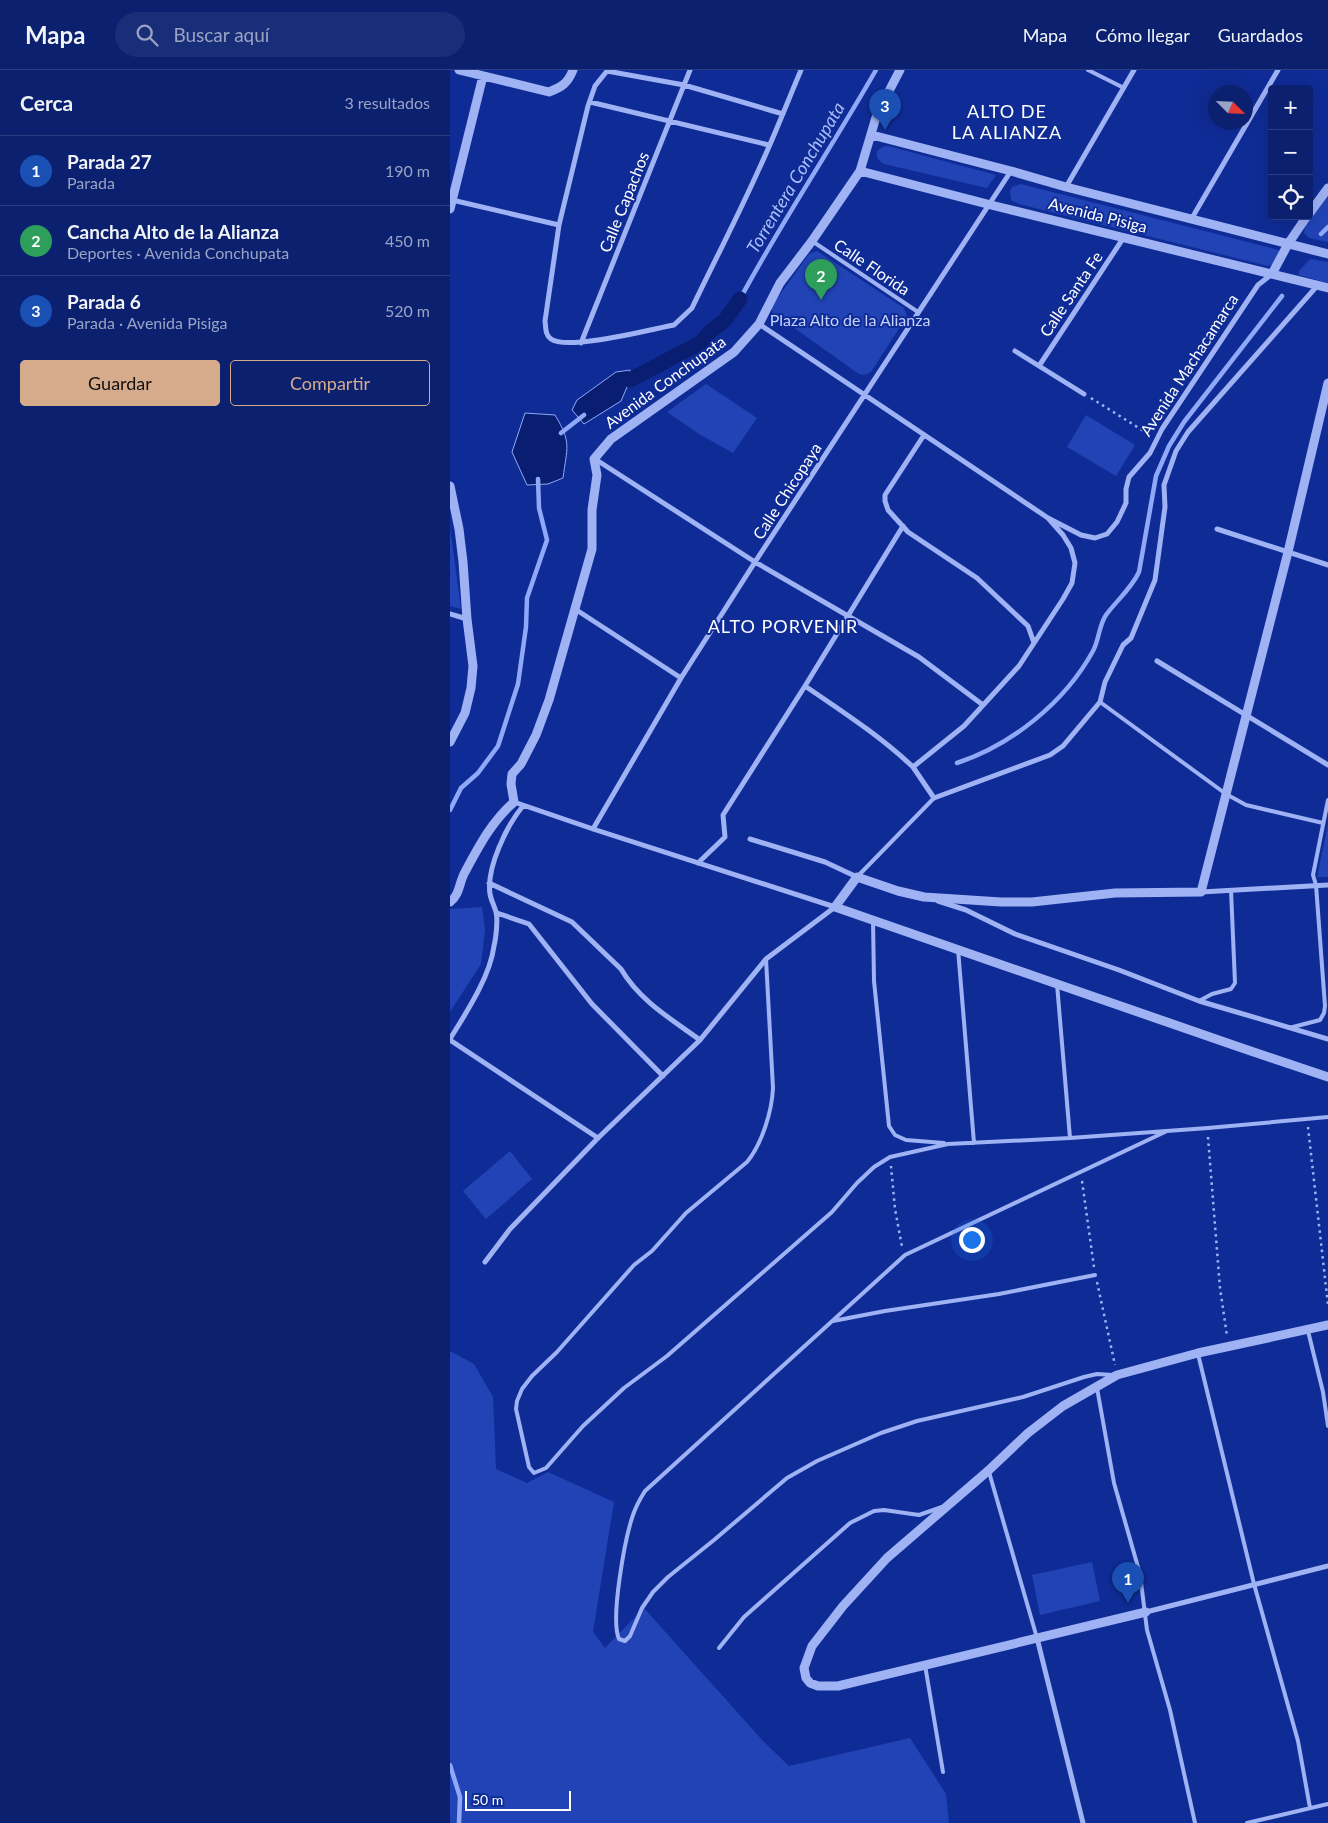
<!DOCTYPE html>
<html lang="es">
<head>
<meta charset="utf-8">
<style>
	body { margin:0; font-family:Lato,sans-serif; background:#192e78; color:#f1f3f6 }
	.controls { position:absolute; right:15px; top:15px; display:grid; overflow:hidden; border-radius:5px; box-shadow:0 5px 20px #0002 }
	.controls button { width:45px; height:45px; display:grid; place-items:center; padding:0; border:0; border-bottom:1px solid #2b3e83; background:#0b2170; color:#f1f3f6; font:25px sans-serif }
	.compass { position:absolute; left:758px; top:15px; width:45px; height:45px; border-radius:50%; background:#0b2170; box-shadow:0 5px 20px #0002; rotate:114deg }
	.scale { position:absolute; left:15px; bottom:12px; width:106px; box-sizing:border-box; padding-left:5px; border:2px solid #fff; border-top:0; font-size:14px; line-height:18px; white-space:nowrap; color:#fff; -webkit-text-stroke:4px #0f2c96; paint-order:stroke }
	.you { position:absolute; left:521px; top:1169px; width:18px; height:18px; margin:-12px; border:4px solid #fff; border-radius:50%; background:#1a73e8; box-shadow:0 0 0 8px #1a73e833 }
	.badge { display:grid; place-items:center; width:32px; height:32px; border-radius:50%; background:#d6ab8b; color:#fff; font-size:16px; font-weight:700 }
	.pin { position:absolute; translate:-50% -41px; filter:drop-shadow(0 1px 2px #0008) }
	.pin::after { content:''; position:absolute; top:26px; width:18px; height:15px; background:inherit; clip-path:polygon(0 0,100% 0,50% 100%) }
	.list { margin:0; padding:0; list-style:none }
	h2 { display:flex; justify-content:space-between; align-items:center; height:65px; margin:0; padding:0 20px; font-size:21px }
	h2 small { font-size:16px; font-weight:400; color:#9aa3c3 }
	.list li { display:grid; grid-template-columns:32px 1fr auto; gap:15px; align-items:center; box-sizing:border-box; height:70px; padding:0 20px; border-top:1px solid #2b3e83 }
	.list b { display:block; font-size:19px; white-space:nowrap }
	.list p { margin:0; font-size:16px; white-space:nowrap; color:#9aa3c3 }
	.list em { font-size:16px; font-style:normal; color:#9aa3c3 }
	.actions { display:flex; gap:10px; padding:15px 20px }
	.actions a { flex:1; padding:11px 0; border:1px solid #d6ab8b; border-radius:5px; text-align:center; font-size:18px; color:#d6ab8b }
	.actions .main { background:#d6ab8b; color:#111 }
	.icon { flex:none; width:28px; height:28px; fill:none; stroke:currentColor; stroke-width:2; stroke-linecap:round; stroke-linejoin:round }
	.map { position:relative; flex:none; width:878px; height:1753px; overflow:hidden }
	header { display:flex; align-items:center; gap:30px; box-sizing:border-box; height:70px; padding:0 25px; background:#0b2170; border-bottom:1px solid #2b3e83 }
	header strong { font-size:24px }
	nav { display:flex; gap:28px; margin-inline-start:auto; font-size:18px }
	.search { width:350px; height:45px; background:#192e78; display:flex; align-items:center; gap:12px; box-sizing:border-box; padding:0 18px; border-radius:28px; color:#9aa3c3; font-size:19px }
	main { display:flex }
	aside { flex:1; background:#0b2170 }
	.map>svg:first-child { display:block }
	.green { fill:#2143b5 }
	.water { fill:#091e71; stroke:#8fa9f8 }
	.lines { fill:none; stroke-linecap:round; stroke-linejoin:round }
	.stream { stroke:#8fa9f8; stroke-width:4.5 }
	.canal { stroke:#091e71; stroke-width:15 }
	.path { stroke:#9eb2f4; stroke-width:2.5; stroke-dasharray:2.5 4; stroke-linecap:butt }
	.service { stroke:#9eb2f4; stroke-width:4 }
	.minor { stroke:#9eb2f4; stroke-width:5 }
	.tertiary { stroke:#9eb2f4; stroke-width:9 }
	.labels { text-anchor:middle; stroke-width:4; stroke-linejoin:round; paint-order:stroke }
	.street-label { font-size:16px; fill:#fff; stroke:#0f2c96 }
	.park-label { font-size:16px; fill:#c6d3fe; stroke:#0f2c96 }
	.neighbourhood-label { font-size:18px; letter-spacing:1px; fill:#fff; stroke:#0f2c96 }
	.water-label { font-size:18px; font-style:italic; fill:#aabdfb; stroke:#0f2c96 }
</style>
</head>
<body>
<header>
<strong>Mapa</strong>
<div class="search"><svg class="icon" aria-label="search" viewBox="0 0 24 24"><circle cx="10" cy="10" r="6"/><path d="M15 15l6 6"/></svg>Buscar aquí</div>
<nav><a>Mapa</a><a>Cómo llegar</a><a>Guardados</a></nav>
</header>
<main>
<aside>
<h2>Cerca<small>3 resultados</small></h2>
<ul class="list">
<li><span class="badge" style="background:#1a4fb4">1</span><div><b>Parada 27</b><p>Parada</p></div><em>190 m</em></li>
<li><span class="badge" style="background:#2e9e5b">2</span><div><b>Cancha Alto de la Alianza</b><p>Deportes · Avenida Conchupata</p></div><em>450 m</em></li>
<li><span class="badge" style="background:#1a4fb4">3</span><div><b>Parada 6</b><p>Parada · Avenida Pisiga</p></div><em>520 m</em></li>
</ul>
<div class="actions"><a class="main">Guardar</a><a>Compartir</a></div>
</aside>
<div class="map">
<svg width="878" height="1753" viewBox="0 0 878 1753">
	<rect width="100%" height="100%" fill="#0f2c96"/>
	<path class="green" d="M434,76H438L546,105L537,118L434,94C428,91 426,87 427,81Z
		M571,114L829,180L832,181L823,195L818,196L569,134L561,130L560,121L562,117Z
		M878,126V172L859,168L854,163L855,157Z
		M367,181L454,238L457,246L421,302L415,305L409,304L323,243L321,237L359,184Z
		M860,189L878,192V213L849,205V201Z
		M256,314L307,348L283,383L249,364L217,342Z
		M636,345L685,375L666,406L617,377Z
		M0,457L11,539L0,536Z
		M878,754V807H867Z
		M32,837L35,860L31,894L0,942V839Z
		M60,1081L82,1109L36,1149L13,1121Z
		M0,1281L24,1294L43,1327L46,1399L77,1413L98,1402L164,1432L143,1562L155,1578L194,1538L313,1671L339,1696L460,1668L496,1724L499,1753H0Z
		M642,1492L650,1531L590,1545L582,1505Z"/>
	<path class="water" d="M180,300V310L171,331L134,354L122,340L127,330L166,302Z
		M75,343L105,345C122,373 117,377 113,408L98,414L77,415L62,382Z"/>
	<g class="lines">
		<path class="stream" d="M871,164L878,157
			M290,229C332,151 382,77 426,0
			M111,363L134,345
			M507,693C562,675 615,632 643,581C649,570 649,555 656,545C667,530 681,519 689,502L706,406L719,376L734,352L832,226
			M0,740L11,718L28,703L48,676L68,614L76,557L77,528L97,470L89,438L88,409
			M0,1695L10,1727L9,1753"/>
		<path class="canal" d="M180,310L250,273L261,261L275,250L290,229"/>
		<path class="path" d="M641,328L700,365
			M858,1057L878,1235
			M758,1067L770,1218L777,1266
			M441,1096L445,1139L452,1177
			M632,1111L644,1197
			M647,1212L665,1295"/>
		<path class="service" d="M638,0L674,18
			M362,171L468,242
			M650,632L776,724L796,735L873,753
			M407,807L484,728
			M423,850L424,911L439,1056L445,1065L456,1070L494,1073
			M508,879L524,1073
			M316,889L323,1018C322,1041 312,1074 297,1092L236,1143L202,1181L184,1195L107,1282L82,1306L72,1319L67,1331L66,1339L79,1397L84,1403L96,1398L133,1356L174,1318L217,1286L382,1142L407,1113L424,1097L440,1087L498,1074L620,1068L758,1058L878,1047
			M607,914L620,1068
			M749,931L762,924L781,919L785,913L781,820
			M839,958L870,950L874,943L875,936L866,815L863,805L878,730
			M383,1251L435,1241L549,1224L645,1205
			M858,1261L873,1322L878,1356
			M748,1284L804,1514L848,1671L860,1738
			M663,1305L647,1304L634,1307L573,1327L467,1351L431,1363L367,1391L337,1408L264,1470L218,1507L203,1522L192,1538L180,1566L175,1571L169,1569C160,1549 175,1468 183,1445C186,1436 190,1429 195,1421L455,1185L717,1061
			M647,1318L664,1413L690,1504L697,1560L720,1640L745,1753
			M539,1402L587,1568
			M269,1578L294,1547L400,1453L424,1441L434,1440L469,1445L492,1437
			M475,1595L493,1702
			M797,1753L878,1734"/>
		<path class="minor" d="M140,32L319,75
			M333,44L234,15L157,1L145,16L138,36L109,155L95,251C96,258 95,265 101,269C117,281 202,259 224,255L242,238C264,192 288,146 309,99C324,67 337,33 351,0
			M616,117L684,0
			M2,130L109,155
			M742,148L828,0
			M309,254L598,448L631,465L645,468L657,464L667,452L676,433V419L679,407L700,383L712,359L808,215L822,204
			M131,273L240,0
			M565,281L634,324
			M589,296L674,167
			M474,365L435,425V431L438,440L458,462L527,508L578,556L584,573
			M145,389L305,492L469,587L533,635
			M598,448L613,465L621,478L625,493L622,513L613,529L569,596L514,656L463,697L484,728L600,685L613,676L650,632L655,612L673,575L681,568L705,510L715,437L714,415L726,381L738,362L867,216
			M767,459L878,495
			M125,539L231,608
			M0,544L17,549
			M707,591L878,695
			M355,616C393,642 430,666 463,697
			M64,732L143,759L385,837
			M143,759L231,608L305,492L561,101
			M300,769L375,792L407,807
			M248,793L275,767L273,745L355,616L453,456
			M39,813L122,852L171,899C189,930 221,949 250,970
			M751,822L878,815
			M488,831L516,840L565,864L669,900L749,931L878,969
			M47,843L79,854L142,934L213,1006
			M0,969C16,943 40,907 44,876C46,868 48,849 46,842C44,835 41,830 40,824C36,798 57,755 73,736
			M0,970L148,1068
			M35,1192L60,1159L148,1068L250,970L316,889L385,837
			M696,1542L878,1496
			M587,1568L633,1753"/>
		<path class="tertiary" d="M9,0L99,22C112,17 118,13 123,0
			M422,65L561,101L616,117L878,184
			M410,101L541,135L878,218
			M0,139L33,6
			M859,144L878,118
			M822,204L838,174L857,146
			M878,313L838,482L751,822L665,823L582,832H551L474,827L448,821L407,807L385,837L786,976L878,1007
			M0,416L9,459L13,492L17,549L23,596L21,618L15,643L0,672
			M0,832C10,825 9,812 15,802C29,776 42,751 64,732L61,714L62,704L71,694L86,665L99,630L142,479V440L147,405L144,389L161,369L284,282L309,254L330,213L362,171L410,101L427,44L450,0
			M696,1542L388,1616H368L360,1613L356,1608L354,1598L362,1576L393,1536L437,1488L539,1400L578,1363L613,1336L667,1305L748,1283L878,1255"/>
	</g>
	<g class="labels">
		<g class="street-label">
			<text transform="translate(174 132) rotate(-68)" y="6">Calle Capachos</text>
			<text transform="translate(648 145) rotate(14)" y="6">Avenida Pisiga</text>
			<text transform="translate(422 197) rotate(34)" y="6">Calle Florida</text>
			<text transform="translate(621 224) rotate(-56)" y="6">Calle Santa Fe</text>
			<text transform="translate(739 295) rotate(-57)" y="6">Avenida Machacamarca</text>
			<text transform="translate(215 312) rotate(-36)" y="6">Avenida Conchupata</text>
			<text transform="translate(337 421) rotate(-57)" y="6">Calle Chicopaya</text>
		</g>
		<g class="park-label">
			<text x="400" y="256">Plaza Alto de la Alianza</text>
		</g>
		<g class="neighbourhood-label">
			<text x="557" y="48">ALTO DE<tspan x="557" dy="21">LA ALIANZA</tspan></text>
			<text x="333" y="563">ALTO PORVENIR</text>
		</g>
		<g class="water-label">
			<text transform="translate(346 108) rotate(-59)" y="6">Torrentera Conchupata</text>
		</g>
	</g>
</svg>
<div class="controls">
<button>+</button>
<button>−</button>
<button><svg class="icon" aria-label="locate" viewBox="0 0 24 24"><circle cx="12" cy="12" r="6"/><path d="M12 2v4M12 18v4M2 12h4M18 12h4"/></svg></button>
</div>
<svg class="compass" viewBox="-18 -18 36 36"><path d="M0-13l5 13h-10z" fill="#e53935"/><path d="M0 13l5-13h-10z" fill="#9aa3c3"/></svg>
<div class="scale">50 m</div>
<div class="you"></div>
<div class="pin badge" style="left:678px;top:1533px;background:#1a4fb4">1</div>
<div class="pin badge" style="left:371px;top:230px;background:#2e9e5b">2</div>
<div class="pin badge" style="left:435px;top:60px;background:#1a4fb4">3</div>
</div>
</main>
</body>
</html>
